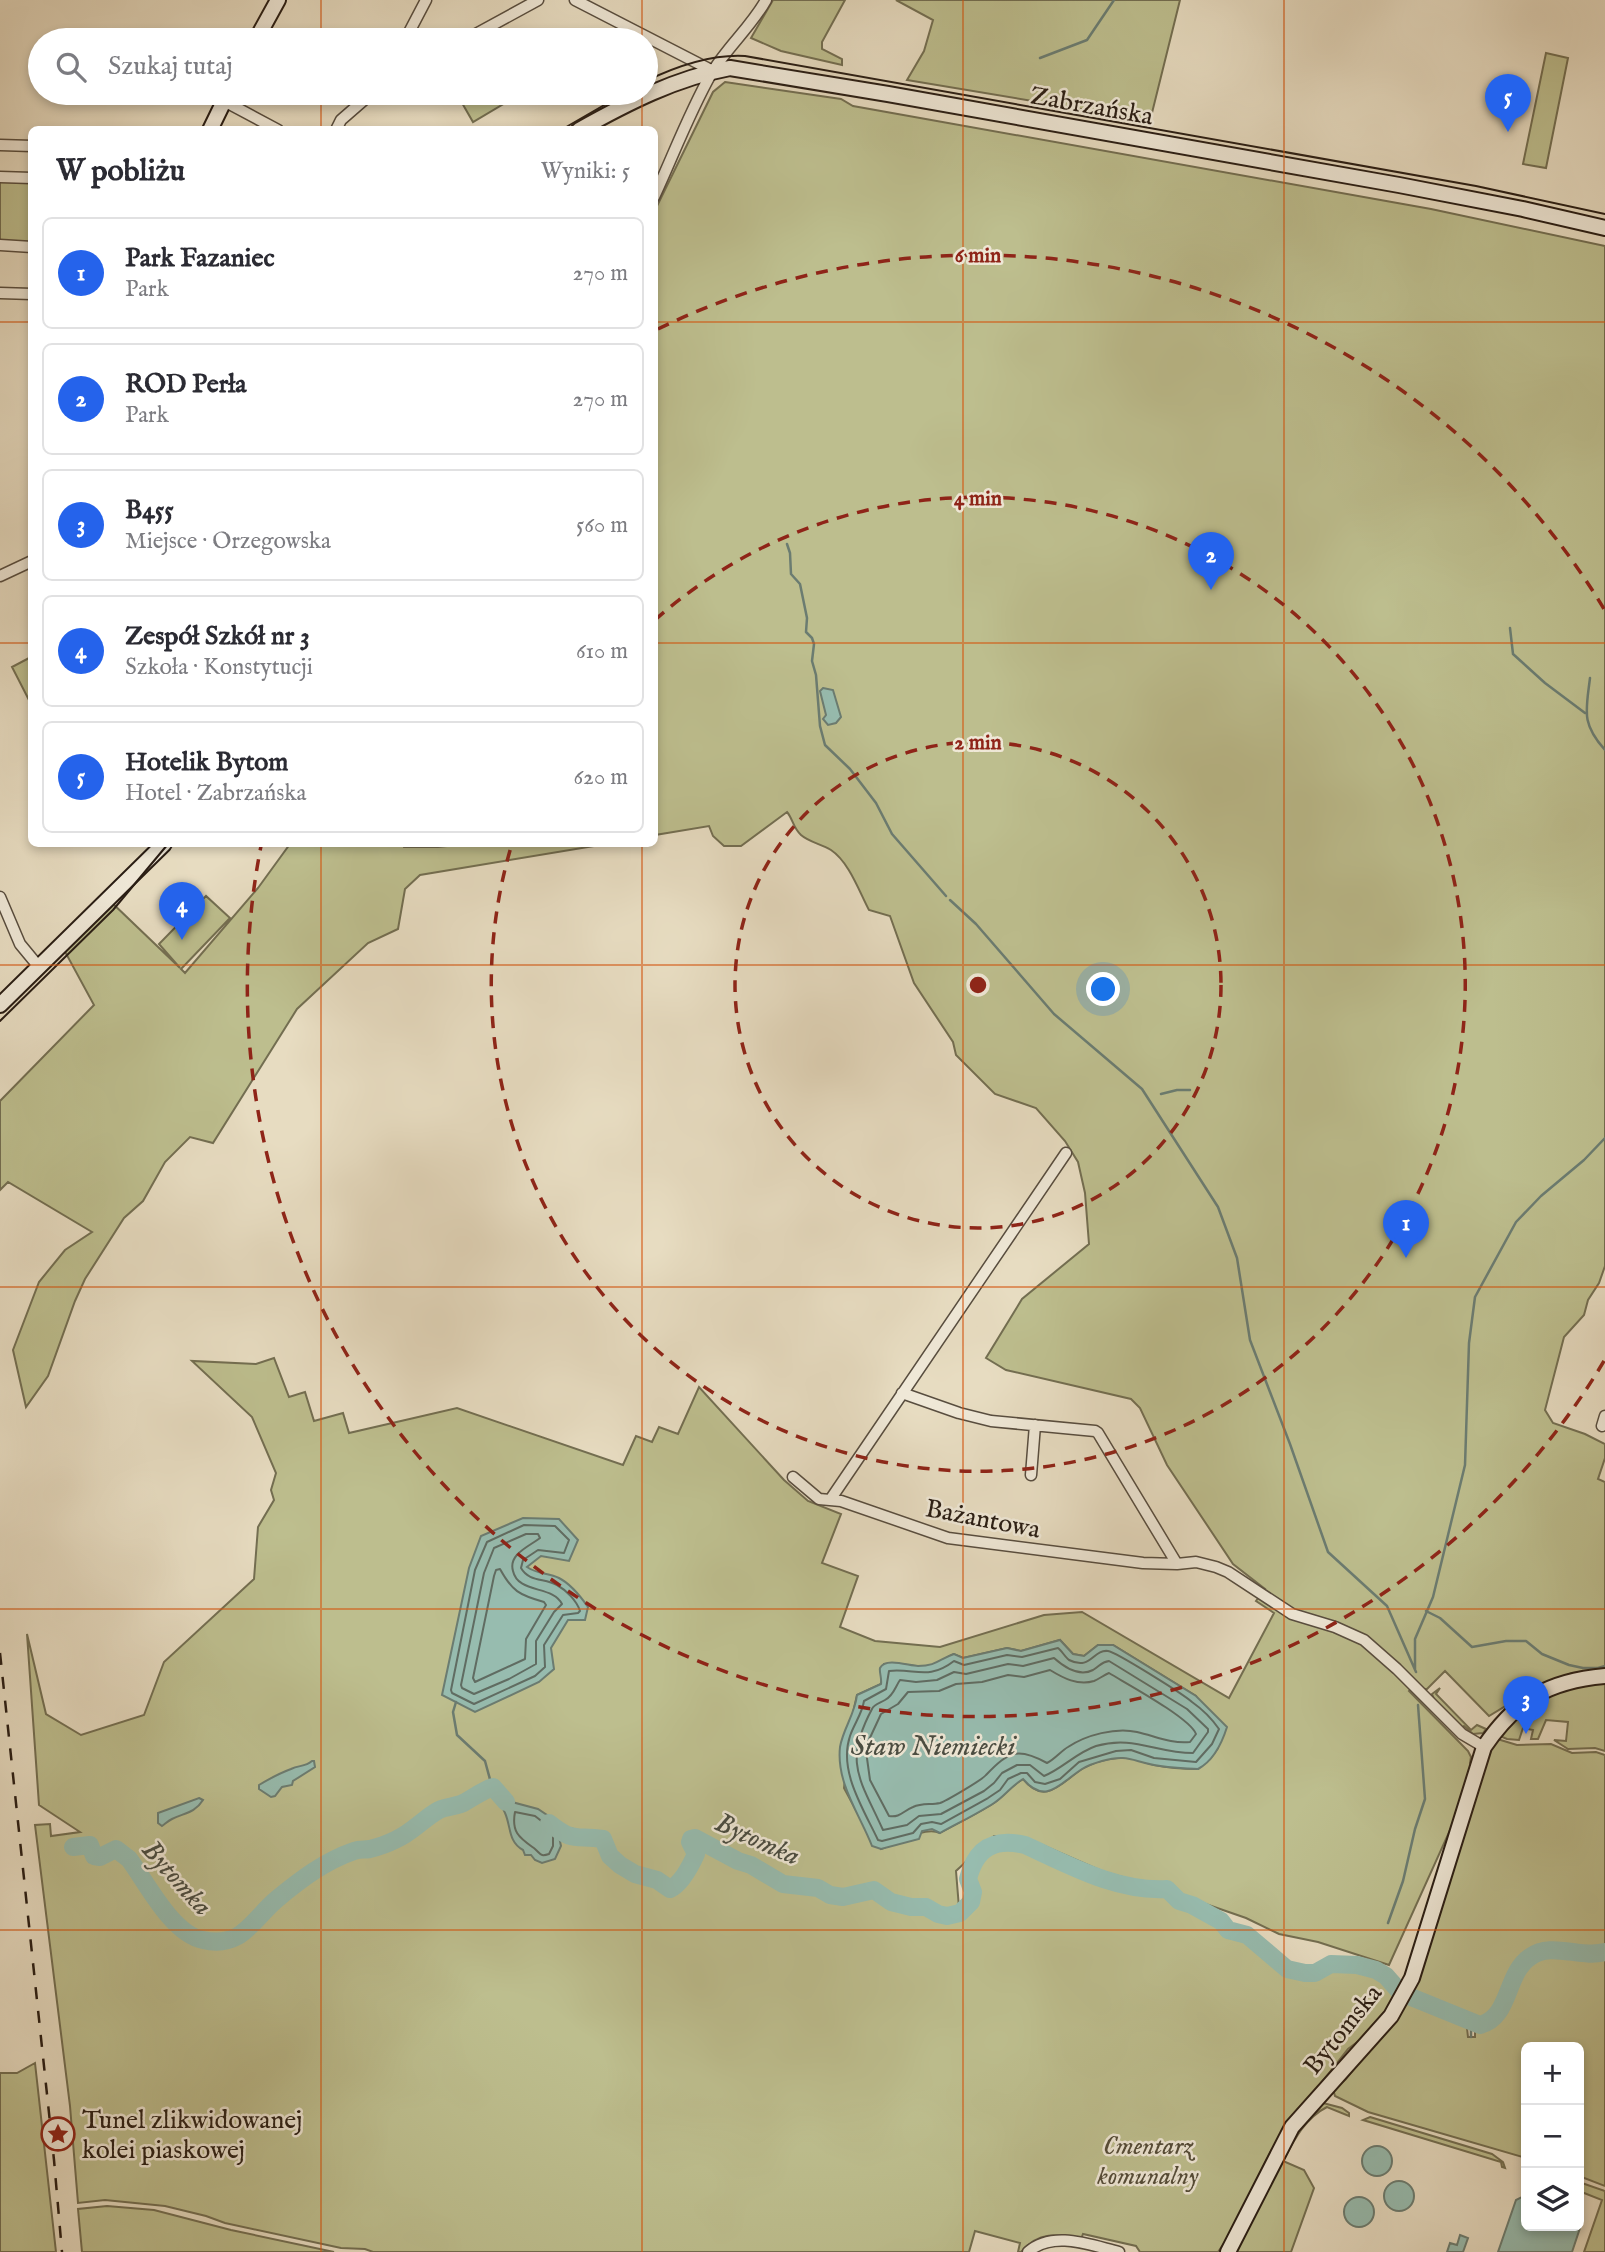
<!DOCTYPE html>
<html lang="pl">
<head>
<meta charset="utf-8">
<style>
	body { margin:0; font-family:"IM FELL English",serif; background:#f2f2f3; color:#2b2b33 }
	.controls { position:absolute; right:21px; bottom:21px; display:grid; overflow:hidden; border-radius:10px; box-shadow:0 4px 10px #0003 }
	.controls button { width:63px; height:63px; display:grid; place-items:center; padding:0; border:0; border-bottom:2px solid #e1e1e2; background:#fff; color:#2b2b33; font:35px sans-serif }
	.you { position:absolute; left:1104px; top:990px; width:24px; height:24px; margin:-18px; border:5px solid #fff; border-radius:50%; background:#1a73e8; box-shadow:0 0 0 10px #1a73e833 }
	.badge { display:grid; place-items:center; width:46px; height:46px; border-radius:50%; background:#2563eb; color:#fff; font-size:23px; font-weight:700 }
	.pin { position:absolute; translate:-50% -58px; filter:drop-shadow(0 2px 4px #0008) }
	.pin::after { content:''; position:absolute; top:37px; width:24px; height:21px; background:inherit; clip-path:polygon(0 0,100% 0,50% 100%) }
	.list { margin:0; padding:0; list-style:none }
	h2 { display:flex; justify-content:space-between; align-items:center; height:91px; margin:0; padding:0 28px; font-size:30px }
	h2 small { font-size:23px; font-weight:400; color:#7c7c81 }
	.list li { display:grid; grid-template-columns:46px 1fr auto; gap:21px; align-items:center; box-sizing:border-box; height:112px; margin:0 14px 14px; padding:0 14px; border:2px solid #e1e1e2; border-radius:10px }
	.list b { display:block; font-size:26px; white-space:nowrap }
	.list p { margin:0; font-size:23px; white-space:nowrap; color:#7c7c81 }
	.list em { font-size:23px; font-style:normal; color:#7c7c81 }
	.icon { flex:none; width:38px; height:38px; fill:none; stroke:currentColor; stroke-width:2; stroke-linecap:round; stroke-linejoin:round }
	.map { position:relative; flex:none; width:1605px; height:2252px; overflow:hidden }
	.search { position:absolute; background:#fff; box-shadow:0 4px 10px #0003; left:28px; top:28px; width:630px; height:77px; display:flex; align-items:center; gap:18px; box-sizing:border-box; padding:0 24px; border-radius:38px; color:#7c7c81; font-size:26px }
	.panel { position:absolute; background:#fff; box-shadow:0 4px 10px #0003; left:28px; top:126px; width:630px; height:721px; border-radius:10px }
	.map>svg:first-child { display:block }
	.green { fill:#bdbe8e; stroke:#736e51; stroke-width:2; fill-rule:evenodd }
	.water { fill:#97bcaf; stroke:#6b7c71; stroke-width:2 }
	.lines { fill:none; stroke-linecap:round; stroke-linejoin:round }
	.shore { stroke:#606c62; stroke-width:2 }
	.stream { stroke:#6b7c71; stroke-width:2.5 }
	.river { stroke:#97bcaf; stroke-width:18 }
	.street-casing { stroke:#584d3f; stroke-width:13 }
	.secondary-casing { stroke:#291d14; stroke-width:18 }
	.street { stroke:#efe8d7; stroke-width:10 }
	.secondary { stroke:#efe8d7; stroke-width:14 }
	.tram { stroke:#291d14; stroke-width:2 }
	.rail { stroke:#291d14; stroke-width:2.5; stroke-dasharray:12 12; stroke-linecap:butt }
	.grid { fill:none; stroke:#d5530d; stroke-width:2; stroke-opacity:0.55 }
	.ring { fill:none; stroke:#8f2418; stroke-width:3.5; stroke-dasharray:12 9 }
	.labels { text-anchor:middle; stroke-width:5; stroke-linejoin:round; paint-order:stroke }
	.street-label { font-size:26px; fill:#291d14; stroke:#efe8d7 }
	.poi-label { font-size:26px; fill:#291d14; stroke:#efe8d7; text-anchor:start }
	.park-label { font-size:26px; font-style:italic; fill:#554d39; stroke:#efe8d7 }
	.water-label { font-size:28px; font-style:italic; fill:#4a4d42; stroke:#efe8d7 }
	.centre { fill:#8f2418; stroke:#efe8d7; stroke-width:3.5 }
	.ring-label { font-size:21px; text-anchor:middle; font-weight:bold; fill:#8f2418; stroke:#efe8d7; stroke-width:5; stroke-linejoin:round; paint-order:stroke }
</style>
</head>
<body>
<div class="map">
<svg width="1605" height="2252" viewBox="0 0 1605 2252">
	<rect width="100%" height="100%" fill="#e7dcc1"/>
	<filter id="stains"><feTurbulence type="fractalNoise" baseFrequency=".00286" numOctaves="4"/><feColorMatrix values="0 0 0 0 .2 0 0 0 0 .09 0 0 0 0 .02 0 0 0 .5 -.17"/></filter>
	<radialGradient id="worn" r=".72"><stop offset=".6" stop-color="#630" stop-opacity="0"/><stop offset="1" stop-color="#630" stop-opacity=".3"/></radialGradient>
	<path class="green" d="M773,0H845L822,42V49L842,59V65L781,51L751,38Z
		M896,0H1180L1151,117L1147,120L907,80L924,51L933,20Z
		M1546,53L1568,58L1546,168L1523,164Z
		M725,82L841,99L853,106L1431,209L1605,246V1266L1599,1283L1588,1300L1584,1315L1564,1337L1545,1410L1553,1423L1585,1434L1605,1444V1458L1598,1479L1605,1482V1670L1572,1673L1535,1688L1489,1716L1445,1671L1427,1689H1424L1417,1683L1409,1691L1468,1751L1471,1757L1470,1763L1472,1765L1451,1828L1389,1965L1318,1942L1279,1934L1246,1918L1148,1884L1104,1872L1040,1844L994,1836L956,1871L960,1920C977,1912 982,1897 972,1881L977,1866L991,1848C1022,1838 1044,1861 1072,1872C1080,1875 1089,1876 1098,1879C1121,1886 1142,1892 1167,1892C1181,1908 1201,1912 1219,1923L1221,1928L1228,1933L1249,1940L1283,1970L1306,1976L1321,1974L1333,1967L1366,1969L1384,1979L1397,1994L1391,2006L1364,2037L1348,2049L1285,2129L1271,2151L1229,2236L1218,2252H1140L1136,2246L1083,2234L1081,2239C1056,2234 1039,2231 1021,2252H1018L1020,2243L975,2231L969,2252H373L365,2249L341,2248L225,2223L206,2216L165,2206L105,2200L78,2203L70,2106L35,1825L50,1824L51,1836L80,1832L39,1805L27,1634L46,1714L81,1735L144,1715L164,1662L254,1579L258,1527L274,1500L271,1490L276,1473L252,1417L192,1361L256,1364L274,1358L289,1397L305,1392L314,1421L343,1413L349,1433L457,1408L623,1465L636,1436L652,1442L659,1427L678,1434L699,1387L784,1480L808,1501L841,1514L822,1563L858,1576L840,1627L875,1641L940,1647L1044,1615L1082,1612L1229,1698L1274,1613L1256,1601L1265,1589L1233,1564L1167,1465L1140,1408L1131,1399L1006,1370L986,1358L1022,1299L1089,1244L1085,1193L1078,1162L1065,1141L1036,1108L995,1094L956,1055L953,1042L914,983L890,916L869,910C859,891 849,862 831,850C821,844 809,842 801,835C793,828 793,819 787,812L741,846H724L713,836L709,826L655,835V210L713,92ZM1060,1640L1073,1654L1084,1656L1098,1645H1113L1196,1696L1218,1748L1210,1759L1198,1769C1183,1769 1169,1768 1154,1765C1142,1762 1131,1756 1118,1758C1106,1759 1092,1763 1082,1769C1062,1782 1045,1807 1023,1779C1012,1785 1005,1795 994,1803C977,1814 958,1823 940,1833C924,1826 898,1843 881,1849L864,1825L844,1788L852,1717L857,1695L881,1684L884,1664C901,1661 918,1670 935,1665C942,1663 947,1656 954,1654L963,1658L1007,1648L1021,1651Z
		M464,93H522L473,122L458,96Z
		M0,181L31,182V243L0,241Z
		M31,657V704L12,667Z
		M290,844H403L404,847H438L466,844H606L420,875L405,889L398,929L368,943L297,1009L213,1143L190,1137L165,1162L143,1201L124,1218L85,1279L75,1301L48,1376L26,1407L13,1350L39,1282L65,1250L92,1232L8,1182L0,1190V1101L94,1005L63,948L109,900L180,968L159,944L206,896L230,918L181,969L185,973L258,888Z
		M1605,1678V1751L1595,1748L1568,1749L1554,1740L1566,1741L1568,1722L1546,1720L1538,1739H1531L1533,1730L1523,1728L1519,1740L1507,1739L1495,1734L1536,1698Z
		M1440,1688L1436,1694L1471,1730L1477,1725L1486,1729L1483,1733L1473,1734L1464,1726L1462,1728L1434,1699L1432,1694Z
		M1494,1738L1517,1745L1551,1744L1572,1753L1596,1752L1605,1755V1947C1590,1951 1576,1946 1561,1945C1508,1943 1514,1978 1492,2011L1485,2018L1472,2019L1451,2008L1410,1993Z
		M1544,1954L1585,1957L1605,1955V2186L1579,2176V2047H1526V2158L1368,2112L1335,2096L1333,2089C1337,2085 1342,2083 1346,2079C1366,2052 1385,2025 1405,1999L1463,2024L1467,2028L1468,2037H1475V2027C1508,2033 1507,1988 1520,1970C1526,1962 1535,1957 1544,1954Z
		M35,2063L56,2252H0V2073H17Z
		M1323,2103L1342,2108L1349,2113V2116L1327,2107C1305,2118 1294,2140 1283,2161L1304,2170L1314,2188L1291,2252H1235L1288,2141Z
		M1370,2117L1492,2154L1503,2162L1505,2168L1502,2167L1501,2162L1363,2120Z
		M1579,2182L1605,2191V2252H1584L1602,2200L1579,2191Z
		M107,2206L154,2210L231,2230L334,2252H82L78,2209Z"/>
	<path class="water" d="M823,688L833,690L841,717L836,723L828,725L823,719L826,715L820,691Z
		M523,1518L559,1519L578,1540L569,1561L541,1556L527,1567C537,1574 548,1573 559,1578C571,1584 581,1597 588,1607L585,1620H568L551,1648L554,1669L539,1682L475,1712L442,1695L469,1568L481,1536Z
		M1060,1640L1073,1654L1084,1656L1098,1645H1113L1196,1696L1227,1727C1222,1743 1213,1761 1198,1769C1183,1768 1169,1768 1154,1765C1132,1761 1127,1754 1102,1761C1095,1763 1087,1766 1082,1769C1060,1783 1046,1806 1023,1779C1011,1786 1005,1796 994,1803C977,1814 958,1823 940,1833L932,1829L922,1831L919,1839L881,1849L872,1846C860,1815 836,1783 840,1747C843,1729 855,1714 857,1695L881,1684C882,1679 879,1671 880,1668C886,1657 909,1666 918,1666C937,1666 939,1659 954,1654L963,1658L1007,1648L1021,1651Z
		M312,1761H314L315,1767L293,1781L292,1785L282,1787L275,1796L271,1797L259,1789V1785C269,1779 280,1773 291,1769C299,1765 305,1767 312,1761Z
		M492,1782L512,1802L538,1809L550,1817L561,1827L574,1829L567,1839L562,1836L559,1837L561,1846L555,1859L542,1863L535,1860L531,1855H525L523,1850C508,1842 511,1826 505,1813C501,1803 495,1797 488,1788L489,1783Z
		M199,1798L203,1800C195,1813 184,1813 172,1819C168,1821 165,1824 162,1826L158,1823V1813Z
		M1362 2161a15 15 0 1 1 30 0a15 15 0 1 1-30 0Z
		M1384 2196a15 15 0 1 1 30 0a15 15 0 1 1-30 0Z
		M1526,2195V2226H1579V2215L1582,2222L1572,2252H1498L1516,2200Z
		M1344 2212a15 15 0 1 1 30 0a15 15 0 1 1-30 0Z
		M1460,2235L1468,2238L1463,2252H1447L1450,2243L1457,2245Z"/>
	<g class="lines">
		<path class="shore" d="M524,1525L555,1526L569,1540L564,1553L538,1550L523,1560L521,1568C529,1582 544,1578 557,1585C566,1590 577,1601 580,1611L578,1613L563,1615L544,1645L545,1667L535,1676L474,1704L452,1693L451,1690L475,1570L487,1542Z
			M526,1534H538L540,1538C530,1546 508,1554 513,1571C518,1594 553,1585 562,1604L554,1612L536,1641V1664L509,1679L474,1694L462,1688L461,1685L484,1573L494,1548Z
			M500,1569C512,1591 519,1595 544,1602L546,1605L526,1639L525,1659L475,1682L473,1678L494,1576L496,1570Z
			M1058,1648C1062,1651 1065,1657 1069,1660C1091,1671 1093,1649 1108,1651C1116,1652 1183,1694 1192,1702C1202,1709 1212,1719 1219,1729L1212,1744L1196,1762L1154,1758L1131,1750L1116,1751L1079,1762L1060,1779L1045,1784L1035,1782L1027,1773H1021L1008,1779L1000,1790L988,1798L941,1824L932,1822L921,1824L913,1833L882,1841L878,1840C864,1810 838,1771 850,1736C854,1724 862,1714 864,1701L886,1689L889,1671C915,1668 928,1681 954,1661L964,1665L1007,1655L1022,1657Z
			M1054,1658C1064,1667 1079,1677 1093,1670C1100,1666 1101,1662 1109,1661L1187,1709L1208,1729V1732L1193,1753C1156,1753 1133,1735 1096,1746C1076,1753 1063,1768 1044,1776L1030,1765H1017L1002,1773L994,1783L984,1791L941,1814L919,1816L907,1825L883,1830C860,1779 843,1763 872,1709C874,1704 880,1703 885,1700C894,1695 895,1687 900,1680L916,1682L937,1680L954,1672L966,1674L1008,1664L1023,1666Z
			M1050,1670C1063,1678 1078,1686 1094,1681C1099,1679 1104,1675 1109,1673C1127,1684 1190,1718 1196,1734L1190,1742C1171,1744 1155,1736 1137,1732C1116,1727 1086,1735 1068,1747C1061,1751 1055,1759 1047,1763C1018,1747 1009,1751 986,1775C982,1780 946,1801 940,1803C931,1805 922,1803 913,1807C903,1811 900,1818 889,1816L870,1780L866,1751L868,1742L881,1714L898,1704L908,1692L939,1691L956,1684L982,1682L1008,1675L1024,1677Z
			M515,1812L535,1816L553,1830V1846L549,1854C540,1857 541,1854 535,1849C520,1838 511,1833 515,1812Z"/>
		<path class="stream" d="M1040,58L1087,40L1114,0
			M787,544L790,553L791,574L800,584L807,618L806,632L812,638L814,644L812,661L816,675L820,726L825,745L850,769L876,803L892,834L946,896
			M1510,628L1513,654L1545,683L1585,713
			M1590,678C1586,711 1581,723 1605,750
			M950,900L976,924L1054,1014L1142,1089L1218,1207L1237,1258L1250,1340L1290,1444L1328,1552L1387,1606L1416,1672
			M1161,1094L1177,1090H1190
			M1426,1611L1440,1618L1472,1647L1506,1641H1526L1542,1654L1569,1665L1583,1668H1598L1605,1666
			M1415,1669V1639L1433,1597L1465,1465L1469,1343L1475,1297L1516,1222L1541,1196L1584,1160L1605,1138
			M456,1702L453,1712L457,1735L485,1761L491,1783
			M1388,1923L1403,1881L1415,1829L1425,1799L1418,1705
			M1471,2023V2037"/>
		<path class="river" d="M549,1823C574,1843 575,1835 603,1839L610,1856L620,1865L635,1874L657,1880L670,1889C681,1884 691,1865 696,1854L690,1842L691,1839L695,1838L738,1861L751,1865L783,1884L818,1888L830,1895L843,1897L874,1890L891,1902L911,1907H926L938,1914L947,1916L960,1913L971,1902L973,1892L968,1879C976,1847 995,1838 1025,1845C1069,1865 1117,1892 1167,1889L1179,1901L1192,1905L1221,1921L1228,1930L1247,1935L1287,1969L1305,1973H1315L1331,1964L1357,1965L1376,1970L1386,1976L1400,1992
			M73,1847L90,1845L94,1856L100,1857L116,1849L129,1859C147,1883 172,1934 203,1940C242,1949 252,1920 277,1899C301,1879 325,1861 354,1851C360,1849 364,1850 370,1849C378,1847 387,1844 395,1840C412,1833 424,1818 439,1810C447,1806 457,1807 465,1802C474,1797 482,1791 493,1787L506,1802
			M1411,1997L1480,2025C1511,2017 1505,1974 1530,1957C1551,1941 1581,1959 1605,1952"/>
		<defs>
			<path id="street" d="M575,0L713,71
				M405,40L426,0
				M465,40L538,0
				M224,101L278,130
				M336,130L341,120L372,93
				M0,145L32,146
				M0,177L32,178
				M654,197C673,156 689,113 711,74C727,47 751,27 766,0
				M0,245L32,247
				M0,293L32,294
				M0,576L32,561
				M0,897L20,944L39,967
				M902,1393L959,1413L991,1421L1095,1431L1098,1433L1177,1564
				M1602,1426L1605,1416
				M1031,1475L1035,1425
				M793,1477L819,1499L841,1501L948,1538L1143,1563L1177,1564L1196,1562L1216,1567L1228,1572L1292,1614L1335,1627L1364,1640L1397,1669L1462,1734L1484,1747
				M830,1500L1066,1153
				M1028,2252C1053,2230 1090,2245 1119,2252"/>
			<path id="secondary" d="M256,40L278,0
				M210,130L228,93
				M579,130C627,103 676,78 730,68L888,94L1399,185L1523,209L1605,228
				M0,1005L164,844
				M1228,2252L1292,2127L1391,2016L1412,1978L1484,1747C1516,1700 1548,1681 1605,1676"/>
		</defs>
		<use href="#street" class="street-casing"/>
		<use href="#secondary" class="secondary-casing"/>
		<use href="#street" class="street"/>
		<use href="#secondary" class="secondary"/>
		<path class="tram" d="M646,81C675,67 711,54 745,56L1476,186L1605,214
			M561,130L625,93
			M0,1021L113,910L168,844"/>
		<path class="rail" d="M0,1653L54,2160L62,2252"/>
	</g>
	<path class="grid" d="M321,0V40M642,0V40M963,0V2252M1284,0V2252M321,93V130M642,93V130M0,322H32M654,322H1605M0,643H32M654,643H1605M321,844V2252M642,844V2252M0,965H1605M0,1287H1605M0,1609H1605M0,1930H1605"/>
	<g class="ring">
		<circle cx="978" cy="985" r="243"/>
		<path d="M655 620A487 487 0 1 1 511 847"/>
		<path d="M1604 1361A730 730 0 0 1 261 846M658 329A730 730 0 0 1 1604 609"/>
	</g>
	<defs>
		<symbol id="sight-ring" viewBox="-11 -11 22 22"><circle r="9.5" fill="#efe8d7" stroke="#8f2418" stroke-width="1.5"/><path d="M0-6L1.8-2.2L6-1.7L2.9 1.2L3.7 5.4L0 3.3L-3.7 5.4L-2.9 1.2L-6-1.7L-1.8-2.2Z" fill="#8f2418"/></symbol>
	</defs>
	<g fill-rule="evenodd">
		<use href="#sight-ring" x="39" y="2115" width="38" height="38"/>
	</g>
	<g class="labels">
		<g class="street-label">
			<text transform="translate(1092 105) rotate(10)" y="9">Zabrzańska</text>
			<text transform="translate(983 1518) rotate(11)" y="9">Bażantowa</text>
			<text transform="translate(1342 2029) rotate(-51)" y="9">Bytomska</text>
		</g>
		<g class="poi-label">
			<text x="82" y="2128">Tunel zlikwidowanej<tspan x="82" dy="30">kolei piaskowej</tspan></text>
		</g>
		<g class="park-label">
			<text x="1148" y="2154">Cmentarz<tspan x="1148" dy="30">komunalny</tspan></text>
		</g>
		<g class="water-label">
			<text x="933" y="1755">Staw Niemiecki</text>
			<text transform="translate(758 1838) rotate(24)" y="10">Bytomka</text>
			<text transform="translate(178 1877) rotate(48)" y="10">Bytomka</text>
		</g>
	</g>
	<circle cx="978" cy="985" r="10" class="centre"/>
	<g class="ring-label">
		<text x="978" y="262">6 min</text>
		<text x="978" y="505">4 min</text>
		<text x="978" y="749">2 min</text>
	</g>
	<rect width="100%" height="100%" filter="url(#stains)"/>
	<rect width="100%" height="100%" fill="url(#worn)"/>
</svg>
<div class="controls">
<button>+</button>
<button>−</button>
<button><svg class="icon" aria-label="layers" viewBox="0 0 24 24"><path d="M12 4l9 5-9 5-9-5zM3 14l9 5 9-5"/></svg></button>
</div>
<div class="you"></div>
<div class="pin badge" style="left:1406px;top:1258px">1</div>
<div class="pin badge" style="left:1211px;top:590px">2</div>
<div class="pin badge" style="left:1526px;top:1734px">3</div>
<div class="pin badge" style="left:182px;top:940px">4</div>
<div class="pin badge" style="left:1508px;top:132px">5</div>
<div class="search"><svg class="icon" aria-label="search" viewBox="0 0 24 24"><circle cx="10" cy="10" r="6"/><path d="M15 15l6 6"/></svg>Szukaj tutaj</div>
<section class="panel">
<h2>W pobliżu<small>Wyniki: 5</small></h2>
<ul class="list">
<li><span class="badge">1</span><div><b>Park Fazaniec</b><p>Park</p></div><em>270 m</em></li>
<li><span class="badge">2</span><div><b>ROD Perła</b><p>Park</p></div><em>270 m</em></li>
<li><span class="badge">3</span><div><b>B455</b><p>Miejsce · Orzegowska</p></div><em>560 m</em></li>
<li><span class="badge">4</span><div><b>Zespół Szkół nr 3</b><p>Szkoła · Konstytucji</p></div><em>610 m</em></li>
<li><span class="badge">5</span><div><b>Hotelik Bytom</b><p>Hotel · Zabrzańska</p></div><em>620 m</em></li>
</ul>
</section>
</div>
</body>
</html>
